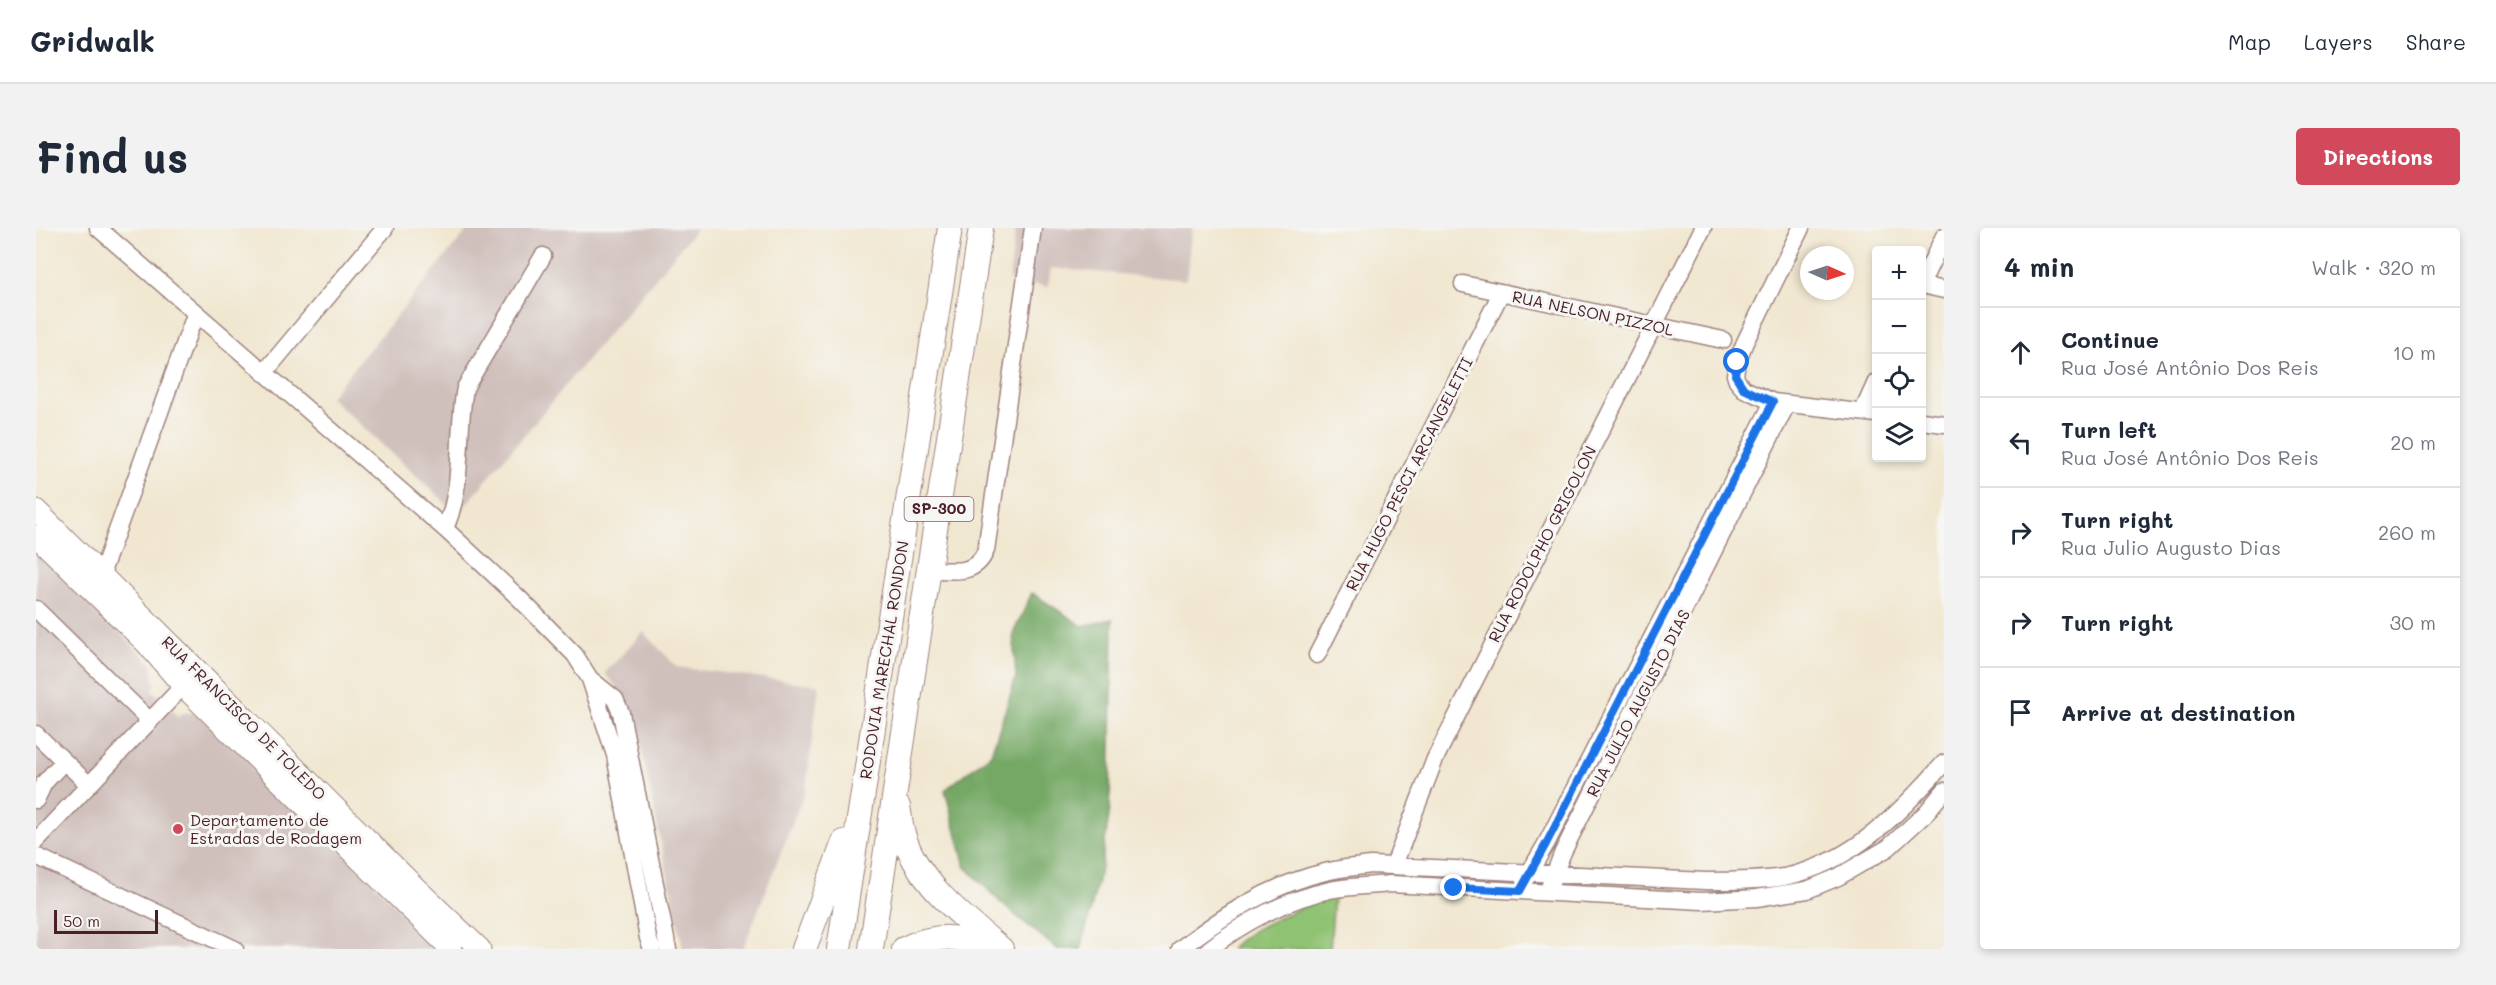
<!DOCTYPE html>
<html lang="en">
<head>
<meta charset="utf-8">
<style>
	body { margin:0; font-family:Mali,sans-serif; background:#f2f2f3; color:#1f2937 }
	.controls { position:absolute; right:18px; top:18px; display:grid; overflow:hidden; border-radius:6px; box-shadow:0 3px 9px #0003 }
	.controls button { width:54px; height:54px; display:grid; place-items:center; padding:0; border:0; border-bottom:2px solid #e0e1e3; background:#fff; color:#1f2937; font:30px sans-serif }
	.compass { position:absolute; left:1764px; top:18px; width:54px; height:54px; border-radius:50%; background:#fff; box-shadow:0 3px 9px #0003; rotate:93deg }
	.scale { position:absolute; left:18px; bottom:15px; width:104px; box-sizing:border-box; padding-left:6px; border:3px solid #4a1f2b; border-top:0; font-size:16px; line-height:21px; white-space:nowrap; color:#4a1f2b; -webkit-text-stroke:4px #f6f6f2; paint-order:stroke }
	.stop { position:absolute; width:18px; height:18px; margin:-14px; border:4px solid #1a73e8; border-radius:50%; background:#fff }
	.stop.end { background:#1a73e8; border-color:#fff; box-shadow:0 2px 6px #0008 }
	.list { margin:0; padding:0; list-style:none }
	h2 { display:flex; justify-content:space-between; align-items:center; height:78px; margin:0; padding:0 24px; font-size:26px }
	h2 small { font-size:20px; font-weight:400; color:#747a83 }
	.list li { display:grid; grid-template-columns:39px 1fr auto; gap:18px; align-items:center; box-sizing:border-box; height:90px; padding:0 24px; border-top:2px solid #e0e1e3 }
	.list b { display:block; font-size:22px; white-space:nowrap }
	.list p { margin:0; font-size:20px; white-space:nowrap; color:#747a83 }
	.list em { font-size:20px; font-style:normal; color:#747a83 }
	.icon { flex:none; width:33px; height:33px; fill:none; stroke:currentColor; stroke-width:2; stroke-linecap:round; stroke-linejoin:round }
	.map { position:relative; flex:none; width:1908px; height:721px; overflow:hidden; border-radius:6px }
	header { display:flex; align-items:center; gap:36px; box-sizing:border-box; height:84px; padding:0 30px; background:#fff; border-bottom:2px solid #e0e1e3 }
	header strong { font-size:28px }
	nav { display:flex; gap:33px; margin-inline-start:auto; font-size:21px }
	.intro { display:flex; align-items:center; justify-content:space-between; box-sizing:border-box; height:144px; padding:0 36px }
	h1 { margin:0; font-size:42px }
	.button { padding:15px 27px; border-radius:6px; background:#d1495b; color:#fff; font-size:21px; font-weight:700 }
	main { display:flex; gap:36px; padding:0 36px }
	aside { flex:1; background:#fff; border-radius:6px; box-shadow:0 3px 9px #0003 }
	.map>svg:first-child { display:block }
	.industrial { fill:#d0c0bc }
	.green { fill:#90c273; stroke:#6d704f; stroke-width:1.5 }
	.forest { fill:#74a865; stroke:#5f6448; stroke-width:1.5 }
	.lines { fill:none; stroke-linecap:round; stroke-linejoin:round }
	.minor-casing { stroke:#9e837e; stroke-width:19 }
	.major-casing { stroke:#9e837e; stroke-width:23 }
	.highway-casing { stroke:#9e837e; stroke-width:26 }
	.minor { stroke:#fff; stroke-width:16 }
	.major { stroke:#fff; stroke-width:21 }
	.highway { stroke:#fff; stroke-width:24 }
	.route { stroke:#1a73e8; stroke-width:8 }
	.poi-dot { fill:#d1495b; stroke:#f6f6f2; stroke-width:2 }
	.labels { text-anchor:middle; stroke-width:6; stroke-linejoin:round; paint-order:stroke }
	.shield { fill:#f6f6f2; stroke:#7e6067; stroke-width:1.5 }
	.shield-label { font-size:15px; font-weight:bold; fill:#4a1f2b }
	.street-label { font-size:16px; fill:#4a1f2b; stroke:#f6f6f2 }
	.poi-label { font-size:16px; fill:#4a1f2b; stroke:#f6f6f2; text-anchor:start }
</style>
</head>
<body>
<header>
<strong>Gridwalk</strong>
<nav><a>Map</a><a>Layers</a><a>Share</a></nav>
</header>
<div class="intro"><h1>Find us</h1><a class="button">Directions</a></div>
<main>
<div class="map">
<svg width="1908" height="721" viewBox="0 0 1908 721">
	<rect width="100%" height="100%" fill="#f6f6f2"/>
	<filter id="ink" filterUnits="userSpaceOnUse"><feTurbulence type="fractalNoise" baseFrequency=".0167" numOctaves="2"/><feDisplacementMap in="SourceGraphic" scale="12" xChannelSelector="R" yChannelSelector="G"/><feConvolveMatrix kernelMatrix="1 2 1 2 8 2 1 2 1" color-interpolation-filters="sRGB"/></filter>
	<filter id="wash" filterUnits="userSpaceOnUse"><feTurbulence type="fractalNoise" baseFrequency=".008" numOctaves="4" result="noise"/><feDisplacementMap in="SourceGraphic" scale="24" xChannelSelector="R" yChannelSelector="G"/><feGaussianBlur stdDeviation="1.35" result="paint"/><feColorMatrix in="noise" values="0 0 0 0 0 0 0 0 0 0 0 0 0 0 0 0 0 1.4 0 .05"/><feComposite in="paint" operator="in"/></filter>
	<g filter="url(#wash)">
		<rect width="100%" height="100%" fill="#f1e7d0"/>
		<path class="industrial" d="M433,0H661L422,286L294,169Z
			M980,0H1156L1150,52L1015,40L1012,59L973,53Z
			M0,322L116,436L119,458L116,462L142,488L146,485H169L396,714L399,721H0Z
			M607,404L641,439L783,457L770,560L707,721H647L604,514L588,468L569,445Z"/>
		<path class="green" d="M1298,668L1294,721H1195C1211,700 1272,676 1298,668Z"/>
		<path class="forest" d="M996,365L1046,398L1077,391L1074,580L1065,640L1045,721H1021L966,676L929,638L909,562L955,526L980,449L977,406Z"/>
	</g>
	<g filter="url(#ink)">
		<g class="lines">
			<defs>
				<path id="minor" d="M62,0L409,301L484,371L539,427L554,451L579,527L612,710L616,721
					M1765,0L1709,114L1701,134L1699,147L1701,153L1708,161L1737,174L1840,186
					M1886,54L1908,8
					M1427,56L1687,112
					M1886,57L1908,62
					M228,145L349,0
					M1827,183L1840,154
					M1886,193L1908,196
					M409,301C429,254 420,209 429,160L507,28
					M893,341C917,343 940,348 950,322L997,0
					M65,347L160,84
					M0,381L113,492
					M1281,427L1465,65
					M554,451L579,471L585,485L632,721
					M0,506L52,556
					M0,572L8,555L28,533
					M0,613L147,458
					M0,628L199,721
					M1358,637L1399,531L1667,0
					M1489,652L1510,616L1737,174
					M1514,657L1527,624L1751,176
					M1144,721C1188,687 1234,657 1289,644C1304,640 1320,639 1335,637L1669,653C1696,653 1722,653 1748,649C1815,636 1865,584 1908,535
					M1173,721C1208,694 1251,671 1294,662C1314,658 1335,658 1355,656L1666,673L1721,670L1771,662L1802,649L1852,620L1889,586L1908,563"/>
				<path id="major" d="M0,282L381,661L444,721
					M0,308L110,415L147,458L415,721"/>
				<path id="highway" d="M862,579C864,587 864,597 867,606C881,654 928,690 965,721
					M768,721L808,614
					M803,721L914,0
					M835,721L945,0
					M868,721C903,704 923,709 958,719"/>
			</defs>
			<use href="#minor" class="minor-casing"/>
			<use href="#major" class="major-casing"/>
			<use href="#highway" class="highway-casing"/>
			<use href="#minor" class="minor"/>
			<use href="#major" class="major"/>
			<use href="#highway" class="highway"/>
		</g>
	</g>
	<g class="lines" filter="url(#ink)">
		<path class="route" d="M1418,660L1484,663L1510,616L1737,174L1708,161L1699,147L1701,134"/>
	</g>
	<circle class="poi-dot" cx="142" cy="601" r="6"/>
	<g class="labels">
		<rect class="shield" x="868.5" y="269" width="69" height="24" rx="4.5"/>
		<g class="shield-label">
			<text x="903" y="286">SP-300</text>
		</g>
		<g class="street-label">
			<text transform="translate(1557 85) rotate(12)" y="6">RUA NELSON PIZZOL</text>
			<text transform="translate(1373 246) rotate(-63)" y="6">RUA HUGO PESCI ARCANGELETTI</text>
			<text transform="translate(1506 316) rotate(-63)" y="6">RUA RODOLPHO GRIGOLON</text>
			<text transform="translate(848 432) rotate(-81)" y="6">RODOVIA MARECHAL RONDON</text>
			<text transform="translate(1602 475) rotate(-63)" y="6">RUA JULIO AUGUSTO DIAS</text>
			<text transform="translate(208 490) rotate(45)" y="6">RUA FRANCISCO DE TOLEDO</text>
		</g>
		<g class="poi-label">
			<text x="154" y="598">Departamento de<tspan x="154" dy="18">Estradas de Rodagem</tspan></text>
		</g>
	</g>
</svg>
<div class="controls">
<button>+</button>
<button>−</button>
<button><svg class="icon" aria-label="locate" viewBox="0 0 24 24"><circle cx="12" cy="12" r="6"/><path d="M12 2v4M12 18v4M2 12h4M18 12h4"/></svg></button>
<button><svg class="icon" aria-label="layers" viewBox="0 0 24 24"><path d="M12 4l9 5-9 5-9-5zM3 14l9 5 9-5"/></svg></button>
</div>
<svg class="compass" viewBox="-18 -18 36 36"><path d="M0-13l5 13h-10z" fill="#e53935"/><path d="M0 13l5-13h-10z" fill="#747a83"/></svg>
<div class="scale">50 m</div>
<div class="stop" style="left:1701px;top:134px"></div>
<div class="stop end" style="left:1418px;top:660px"></div>
</div>
<aside>
<h2>4 min<small>Walk · 320 m</small></h2>
<ul class="list">
<li><svg class="icon" aria-label="ahead" viewBox="0 0 24 24"><path d="M12 20V5M6 11l6-6 6 6"/></svg><div><b>Continue</b><p>Rua José Antônio Dos Reis</p></div><em>10 m</em></li>
<li><svg class="icon" aria-label="left" viewBox="0 0 24 24"><path d="M17 20v-9H6M10 6l-5 5 5 5"/></svg><div><b>Turn left</b><p>Rua José Antônio Dos Reis</p></div><em>20 m</em></li>
<li><svg class="icon" aria-label="right" viewBox="0 0 24 24"><path d="M7 20v-9h11M14 6l5 5-5 5"/></svg><div><b>Turn right</b><p>Rua Julio Augusto Dias</p></div><em>260 m</em></li>
<li><svg class="icon" aria-label="right" viewBox="0 0 24 24"><path d="M7 20v-9h11M14 6l5 5-5 5"/></svg><div><b>Turn right</b></div><em>30 m</em></li>
<li><svg class="icon" aria-label="arrive" viewBox="0 0 24 24"><path d="M6 21V4h12l-3 4 3 4H6"/></svg><div><b>Arrive at destination</b></div></li>
</ul>
</aside>
</main>
</body>
</html>
